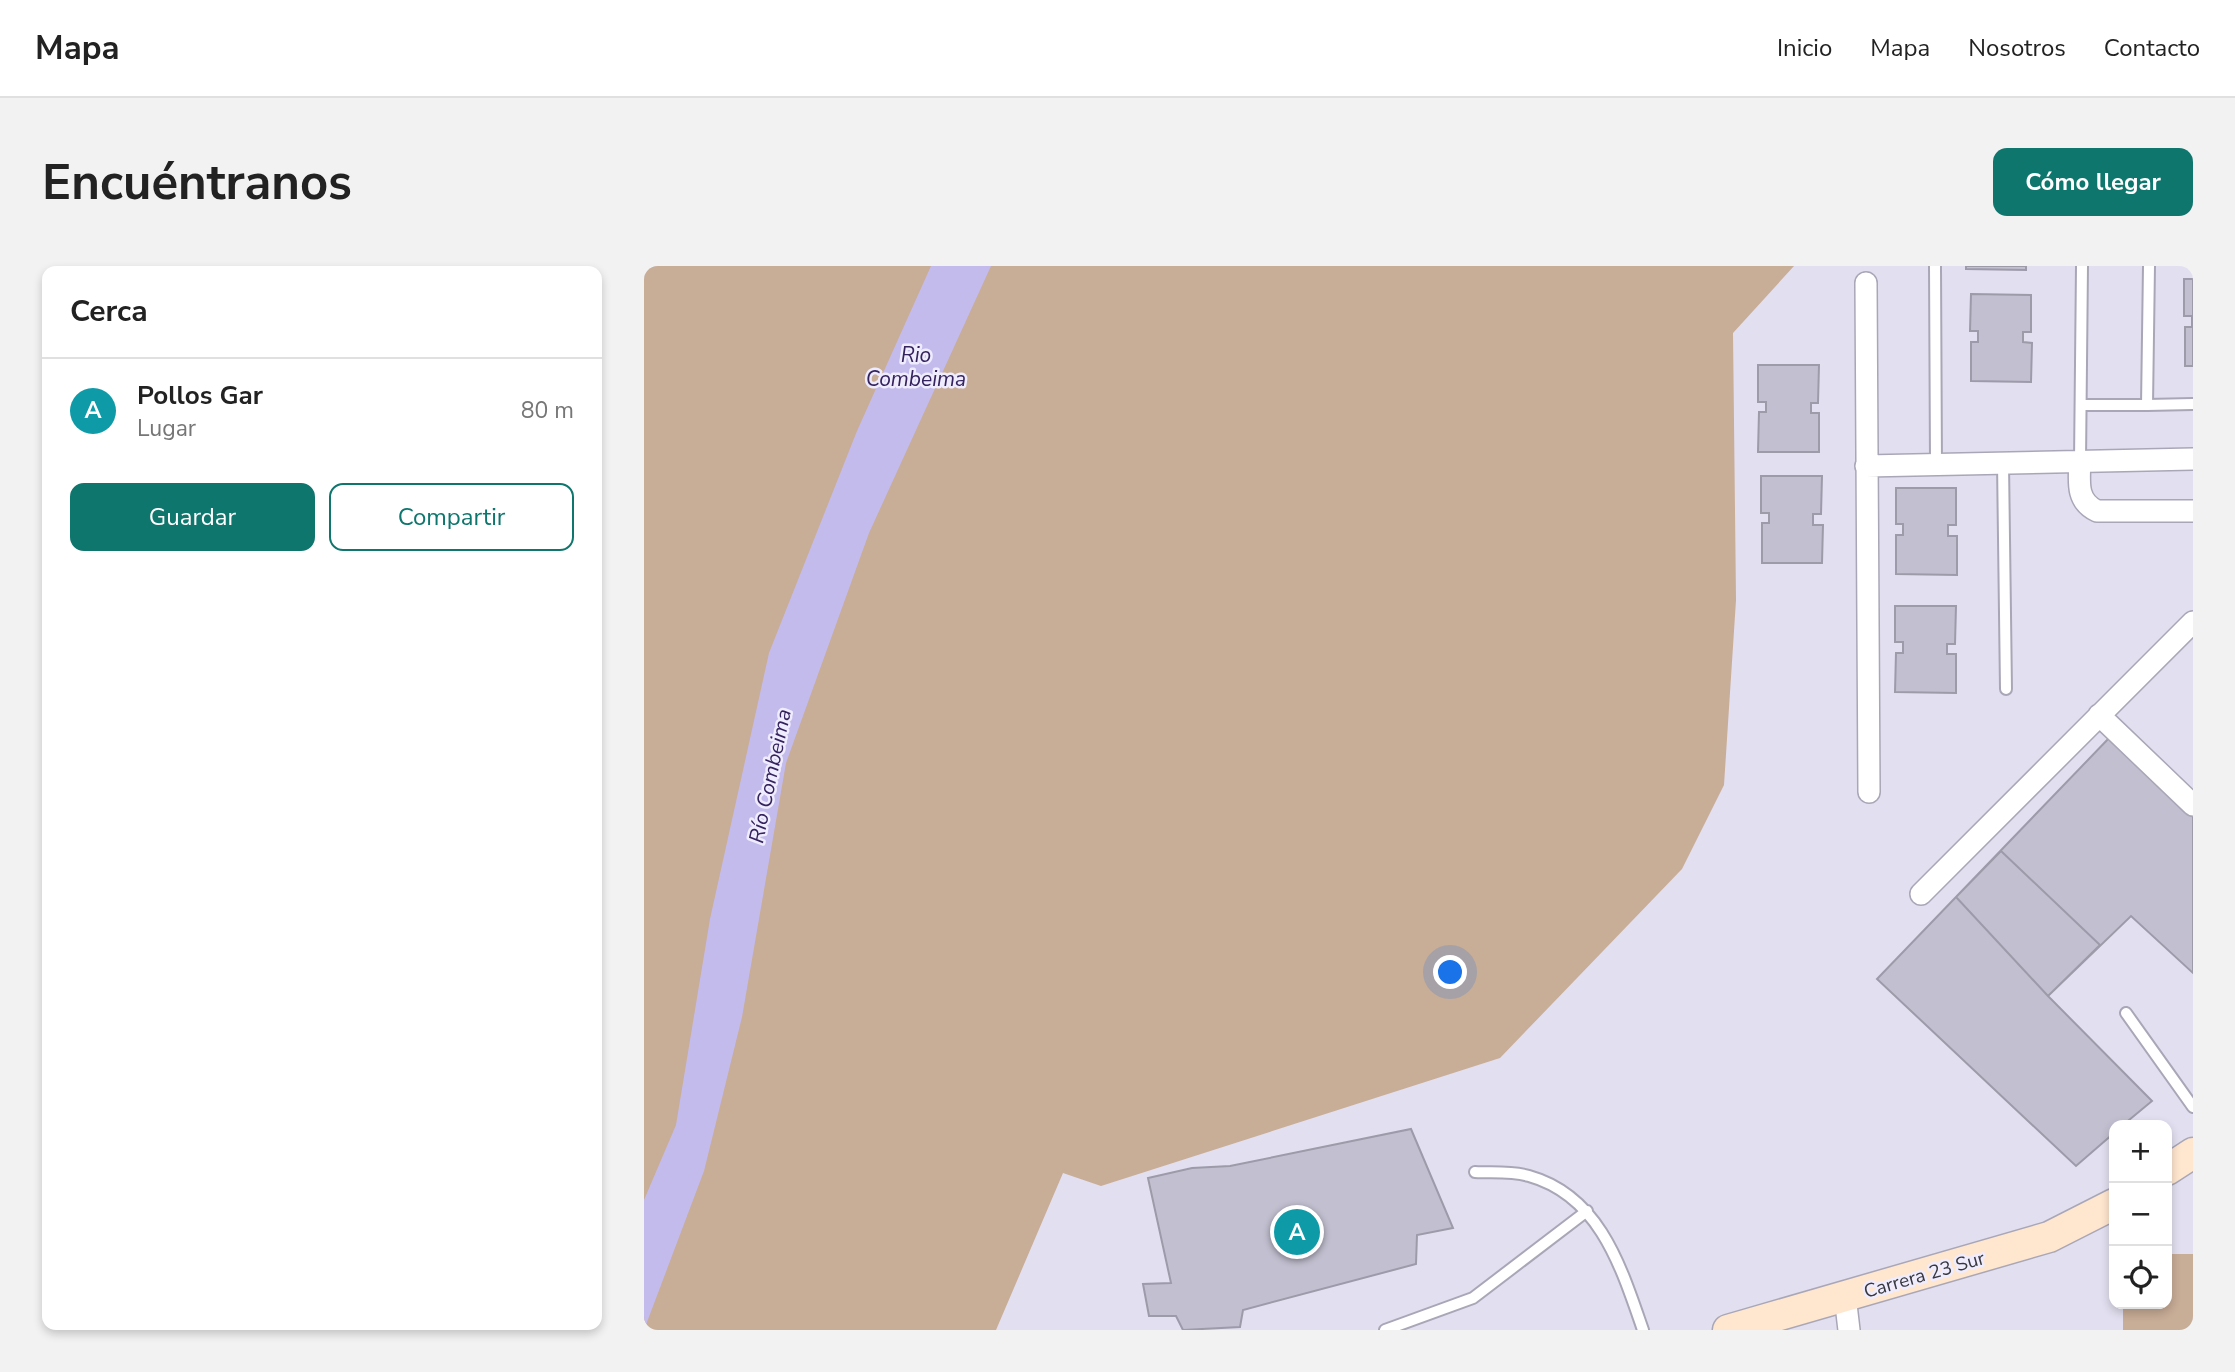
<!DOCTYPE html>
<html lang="es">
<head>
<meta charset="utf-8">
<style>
	body { margin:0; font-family:"Nunito Sans",sans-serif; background:#f2f2f2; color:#222 }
	.controls { position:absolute; right:21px; bottom:21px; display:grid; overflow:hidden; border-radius:14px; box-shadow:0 4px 10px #0003 }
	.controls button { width:63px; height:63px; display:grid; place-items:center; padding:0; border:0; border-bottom:2px solid #e0e0e0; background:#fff; color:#222; font:35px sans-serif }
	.you { position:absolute; left:807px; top:707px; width:24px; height:24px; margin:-18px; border:5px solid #fff; border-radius:50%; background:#1a73e8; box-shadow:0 0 0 10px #1a73e833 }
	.badge { display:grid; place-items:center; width:46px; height:46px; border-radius:50%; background:#0f766e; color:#fff; font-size:23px; font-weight:700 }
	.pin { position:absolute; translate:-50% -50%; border:4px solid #fff; box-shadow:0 2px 7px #0006 }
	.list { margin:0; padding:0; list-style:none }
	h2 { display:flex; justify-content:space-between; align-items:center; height:91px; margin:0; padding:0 28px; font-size:30px }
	h2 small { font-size:23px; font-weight:400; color:#767676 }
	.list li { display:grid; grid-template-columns:46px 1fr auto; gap:21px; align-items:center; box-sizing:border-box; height:105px; padding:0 28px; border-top:2px solid #e0e0e0 }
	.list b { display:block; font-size:26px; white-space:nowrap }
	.list p { margin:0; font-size:23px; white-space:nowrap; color:#767676 }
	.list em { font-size:23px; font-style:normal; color:#767676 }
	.actions { display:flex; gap:14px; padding:21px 28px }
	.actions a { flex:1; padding:16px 0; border:2px solid #0f766e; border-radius:14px; text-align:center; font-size:24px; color:#0f766e }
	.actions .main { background:#0f766e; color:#fff }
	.icon { flex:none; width:38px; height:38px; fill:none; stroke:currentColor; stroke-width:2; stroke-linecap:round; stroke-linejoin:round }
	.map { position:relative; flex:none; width:1549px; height:1064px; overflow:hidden; border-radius:14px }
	header { display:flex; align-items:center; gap:42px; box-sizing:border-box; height:98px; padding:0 35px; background:#fff; border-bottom:2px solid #e0e0e0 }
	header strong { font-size:33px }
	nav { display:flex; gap:38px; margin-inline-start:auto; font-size:24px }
	.intro { display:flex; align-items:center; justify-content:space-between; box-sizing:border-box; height:168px; padding:0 42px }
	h1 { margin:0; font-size:49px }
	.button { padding:18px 32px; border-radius:14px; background:#0f766e; color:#fff; font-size:24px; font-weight:700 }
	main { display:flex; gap:42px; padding:0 42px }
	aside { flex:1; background:#fff; border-radius:14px; box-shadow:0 4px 10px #0003 }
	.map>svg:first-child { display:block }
	.green { fill:#c8ad97 }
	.water { fill:#c4bbed }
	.building { fill:#c2bfd0; stroke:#9d9aaa; stroke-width:2 }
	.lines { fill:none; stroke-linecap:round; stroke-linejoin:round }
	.lane-casing { stroke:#a9a7b7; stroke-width:14 }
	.street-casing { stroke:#a9a7b7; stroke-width:24 }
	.secondary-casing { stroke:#a9a7b7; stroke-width:33 }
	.lane { stroke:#fff; stroke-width:10 }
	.street { stroke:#fff; stroke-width:21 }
	.secondary { stroke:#ffe6cf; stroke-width:30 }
	.labels { text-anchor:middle; stroke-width:5; stroke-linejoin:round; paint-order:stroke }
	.street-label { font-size:19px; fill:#38373e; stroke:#efecfe }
	.water-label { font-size:21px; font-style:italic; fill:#35235e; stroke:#efecfe }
</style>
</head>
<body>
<header>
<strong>Mapa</strong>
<nav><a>Inicio</a><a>Mapa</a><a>Nosotros</a><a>Contacto</a></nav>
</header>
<div class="intro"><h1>Encuéntranos</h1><a class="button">Cómo llegar</a></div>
<main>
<aside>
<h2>Cerca<small></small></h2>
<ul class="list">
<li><span class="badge" style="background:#0f9aa8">A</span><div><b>Pollos Gar</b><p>Lugar</p></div><em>80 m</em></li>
</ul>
<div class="actions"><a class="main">Guardar</a><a>Compartir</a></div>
</aside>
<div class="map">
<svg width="1549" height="1064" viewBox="0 0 1549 1064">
	<rect width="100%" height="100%" fill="#e2dff0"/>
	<path class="green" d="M0,0H1150L1089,67L1092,334L1080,519L1038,603L856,792L457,920L419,907L352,1064H0Z
		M1523,988H1549V1064H1479V1038H1523Z"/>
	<path class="water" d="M287,0H347L225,267L142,497L98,751L60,905L0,1064V934L32,859L66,653L125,387L213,165Z"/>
	<path class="building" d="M1322,0H1382V4L1322,3Z
		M1540,13H1549V100H1541V61H1548V50H1540Z
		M1327,28L1387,29V66H1379V76L1388,77L1387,116L1327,115V76H1334V65H1326Z
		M1114,99H1175L1174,137H1167V147H1175V186H1114L1115,146H1122V136H1114Z
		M1117,210H1178L1177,248H1169V259H1179L1178,297H1118V257H1125V247H1117Z
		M1252,222H1312V259H1304V270H1313V309L1252,308V269H1259V258H1252Z
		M1251,340H1312L1311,378H1303V388H1312V427L1251,426L1252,387H1259V376H1251Z
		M1467,470L1549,551V707L1487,650L1404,730L1508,835L1479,859H1470V867L1432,900L1233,713Z
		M1357,585L1456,679L1404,730L1312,631Z
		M767,863L809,962L773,969L772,998L599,1044L596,1061L539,1064L532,1050H505L499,1018L527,1017L504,912L548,902L586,900Z"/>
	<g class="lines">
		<defs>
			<path id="lane" d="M1291,0L1292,198
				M1438,139H1503L1505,0
				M1503,139L1549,138
				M1436,195L1438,0
				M1359,197L1362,423
				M1482,747L1549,841
				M831,906C848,907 868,905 885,910C956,930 977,1001 999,1064
				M741,1064L829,1032L943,945"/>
			<path id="street" d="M1222,17L1225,526
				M1436,195C1435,216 1432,235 1453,245H1549
				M1222,200L1549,193
				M1455,449L1549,539
				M1277,628L1549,356
				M1201,1030L1205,1064"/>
			<path id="secondary" d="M1523,904L1549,887
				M1084,1064L1405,971L1470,938"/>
		</defs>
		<use href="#lane" class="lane-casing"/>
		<use href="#street" class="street-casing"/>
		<use href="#secondary" class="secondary-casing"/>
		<use href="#lane" class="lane"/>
		<use href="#street" class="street"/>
		<use href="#secondary" class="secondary"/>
	</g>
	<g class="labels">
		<g class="street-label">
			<text transform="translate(1280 1008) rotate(-16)" y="7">Carrera 23 Sur</text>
		</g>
		<g class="water-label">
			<text x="272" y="96">Rio<tspan x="272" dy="24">Combeima</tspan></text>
			<text transform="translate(126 510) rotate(-78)" y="7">Río Combeima</text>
		</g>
	</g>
</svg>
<div class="controls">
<button>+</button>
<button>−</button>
<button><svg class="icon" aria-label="locate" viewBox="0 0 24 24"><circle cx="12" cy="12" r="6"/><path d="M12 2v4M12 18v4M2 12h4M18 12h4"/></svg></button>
</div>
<div class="you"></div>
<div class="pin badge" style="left:653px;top:966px;background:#0f9aa8">A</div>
</div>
</main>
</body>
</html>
